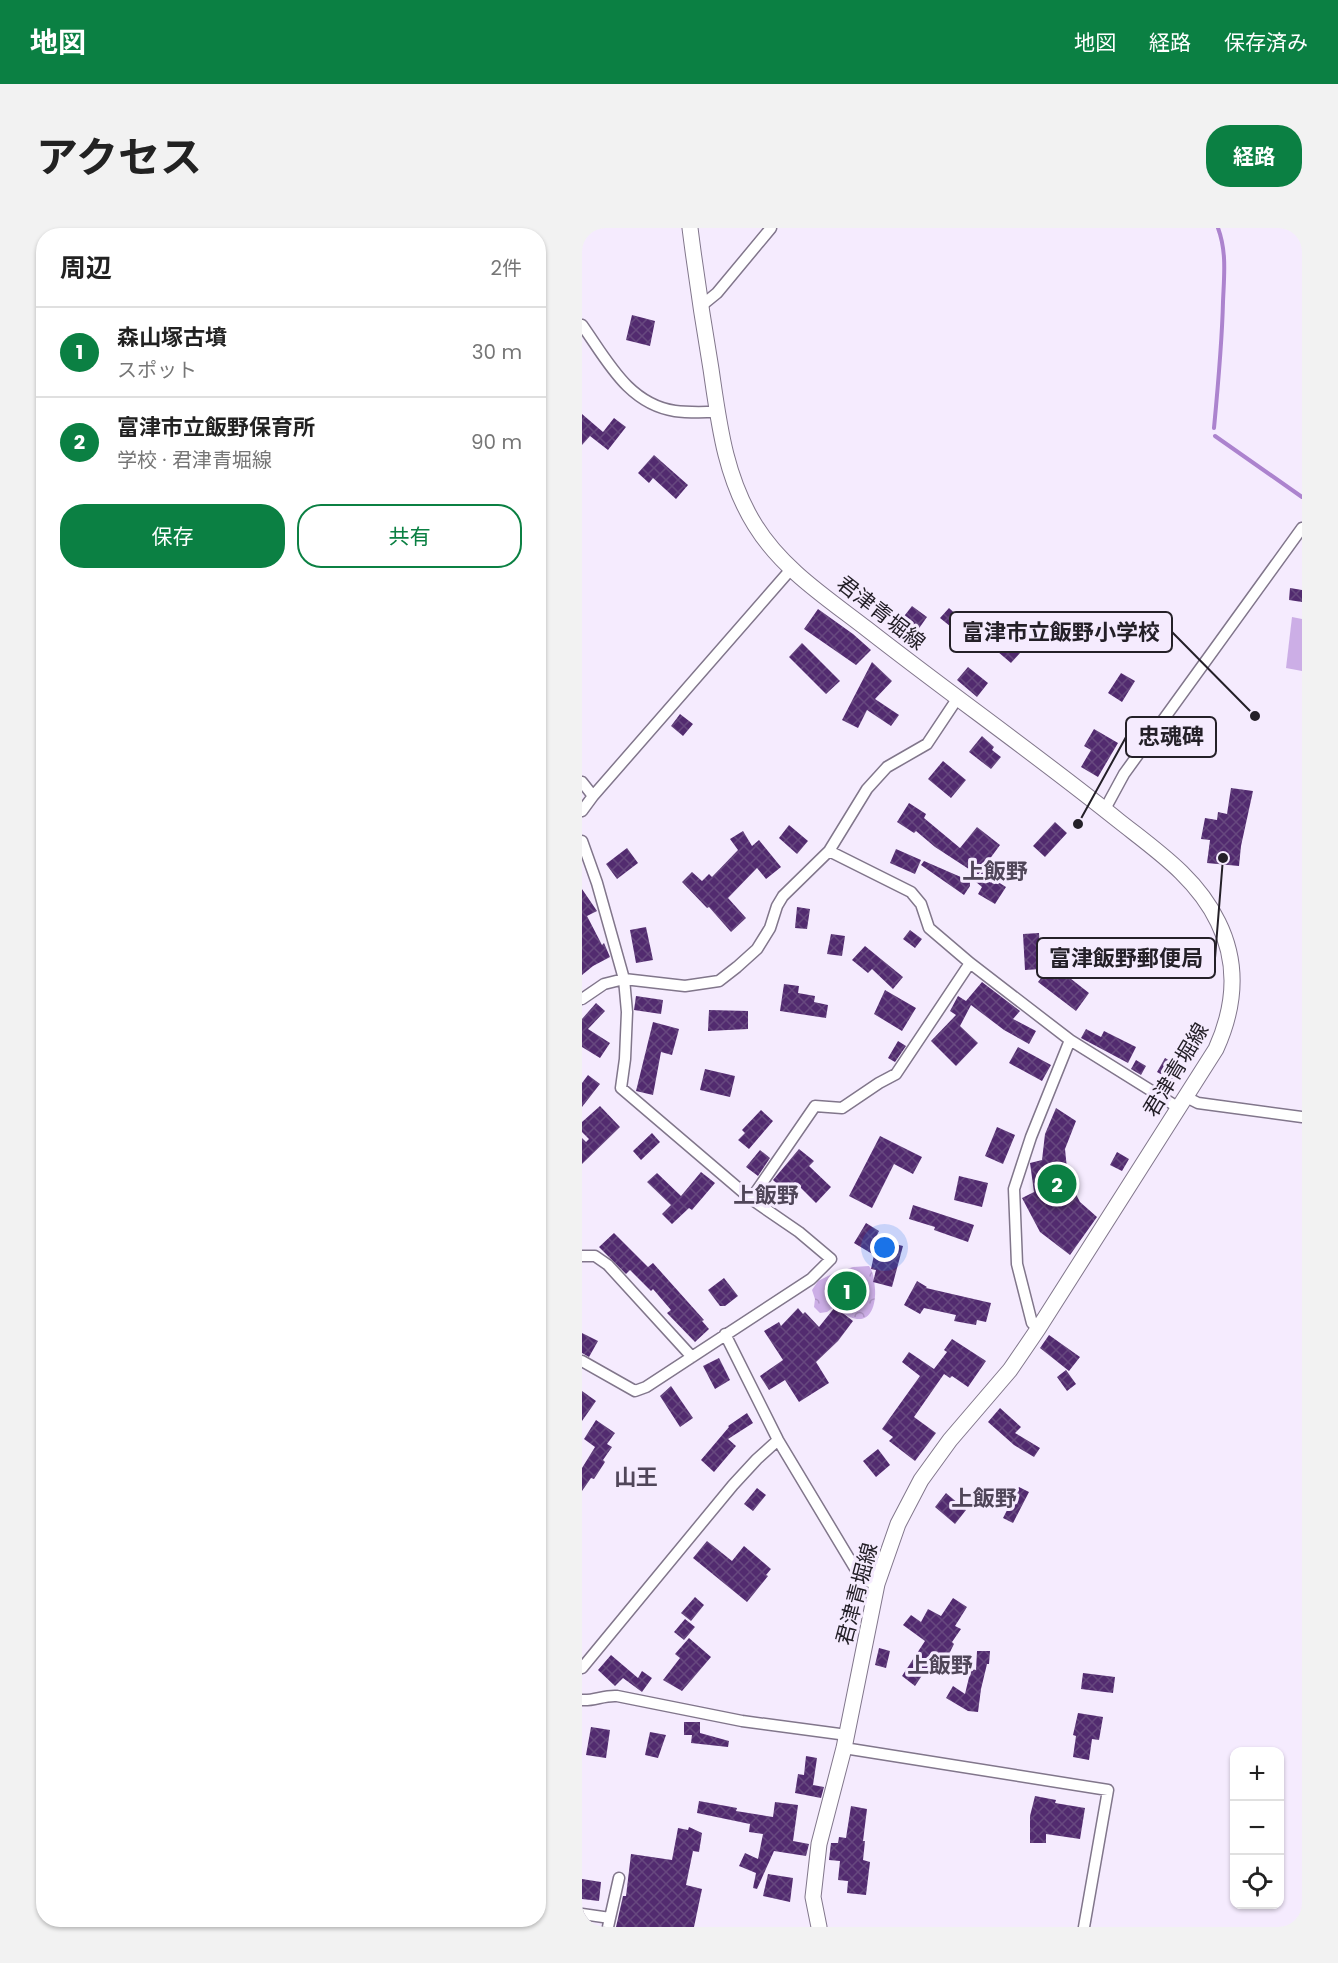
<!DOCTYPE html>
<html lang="ja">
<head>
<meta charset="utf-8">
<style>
	body { margin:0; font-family:Poppins,"Noto Sans JP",sans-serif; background:#f2f2f2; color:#222 }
	.controls { position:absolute; right:18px; bottom:18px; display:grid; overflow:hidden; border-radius:12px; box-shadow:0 2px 4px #0004 }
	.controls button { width:54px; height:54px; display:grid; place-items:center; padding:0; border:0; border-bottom:2px solid #e0e0e0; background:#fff; color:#222; font:30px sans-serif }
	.you { position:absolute; left:303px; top:1020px; width:21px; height:21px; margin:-15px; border:4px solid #fff; border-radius:50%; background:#1a73e8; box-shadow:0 0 0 9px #1a73e833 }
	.badge { display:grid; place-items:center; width:39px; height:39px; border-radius:50%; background:#0b8043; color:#fff; font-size:20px; font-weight:700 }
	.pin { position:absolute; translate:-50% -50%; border:3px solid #fff; box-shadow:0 2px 6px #0006 }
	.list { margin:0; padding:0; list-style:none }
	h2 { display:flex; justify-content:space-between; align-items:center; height:78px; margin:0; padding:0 24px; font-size:26px }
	h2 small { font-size:20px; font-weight:400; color:#767676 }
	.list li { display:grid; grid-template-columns:39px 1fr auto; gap:18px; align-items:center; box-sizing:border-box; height:90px; padding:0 24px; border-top:2px solid #e0e0e0 }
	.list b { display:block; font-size:22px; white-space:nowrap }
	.list p { margin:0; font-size:20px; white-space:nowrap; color:#767676 }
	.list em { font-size:20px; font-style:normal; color:#767676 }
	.actions { display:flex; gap:12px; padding:18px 24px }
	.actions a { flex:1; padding:14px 0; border:2px solid #0b8043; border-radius:24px; text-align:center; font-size:21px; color:#0b8043 }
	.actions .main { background:#0b8043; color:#fff }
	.icon { flex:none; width:33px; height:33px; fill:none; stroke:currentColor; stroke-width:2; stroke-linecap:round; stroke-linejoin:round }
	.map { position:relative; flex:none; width:720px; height:1699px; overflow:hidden; border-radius:24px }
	header { display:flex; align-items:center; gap:36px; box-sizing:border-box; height:84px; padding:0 30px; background:#0b8043; color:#fff }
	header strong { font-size:28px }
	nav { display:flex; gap:33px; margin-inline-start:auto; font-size:21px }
	.intro { display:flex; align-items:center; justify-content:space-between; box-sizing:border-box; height:144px; padding:0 36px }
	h1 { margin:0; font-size:42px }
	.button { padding:15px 27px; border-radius:24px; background:#0b8043; color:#fff; font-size:21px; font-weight:700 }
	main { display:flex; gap:36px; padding:0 36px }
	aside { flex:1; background:#fff; border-radius:24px; box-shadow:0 2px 4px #0004 }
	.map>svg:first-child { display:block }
	.green { fill:#ccaee6 }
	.forest { fill:url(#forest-crowns) }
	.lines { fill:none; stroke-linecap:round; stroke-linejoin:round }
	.stream { stroke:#ac83ce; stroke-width:4 }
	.building { fill:url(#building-cross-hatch) }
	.street-casing { stroke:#81768b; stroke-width:13 }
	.secondary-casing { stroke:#81768b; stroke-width:17 }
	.street { stroke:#fff; stroke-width:10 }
	.secondary { stroke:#fff; stroke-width:15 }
	.labels { text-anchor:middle; stroke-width:6; stroke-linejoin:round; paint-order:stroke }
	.street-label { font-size:21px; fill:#242028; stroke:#f5ebfe }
	.neighbourhood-label { font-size:22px; font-weight:bold; fill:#504659; stroke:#f5ebfe }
	.leader { fill:none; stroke:#242028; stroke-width:2 }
	.callout-dot { fill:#242028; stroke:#f5ebfe; stroke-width:2 }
	.callout { fill:#f5ebfe; stroke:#242028; stroke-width:2 }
	.callout-label { font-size:22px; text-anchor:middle; font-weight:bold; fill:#242028 }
</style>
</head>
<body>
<header>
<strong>地図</strong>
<nav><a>地図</a><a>経路</a><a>保存済み</a></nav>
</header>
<div class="intro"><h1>アクセス</h1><a class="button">経路</a></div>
<main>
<aside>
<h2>周辺<small>2件</small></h2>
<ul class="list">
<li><span class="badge">1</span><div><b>森山塚古墳</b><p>スポット</p></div><em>30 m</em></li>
<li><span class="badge">2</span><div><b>富津市立飯野保育所</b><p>学校 · 君津青堀線</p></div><em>90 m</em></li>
</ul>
<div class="actions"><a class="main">保存</a><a>共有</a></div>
</aside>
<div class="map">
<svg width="720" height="1699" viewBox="0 0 720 1699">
	<defs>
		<pattern id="forest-crowns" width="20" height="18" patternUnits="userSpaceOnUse" patternTransform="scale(1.5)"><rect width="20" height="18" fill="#ccaee6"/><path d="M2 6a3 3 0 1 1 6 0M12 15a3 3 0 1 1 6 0" fill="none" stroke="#af95c5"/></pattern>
		<pattern id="building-cross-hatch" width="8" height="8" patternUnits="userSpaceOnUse" patternTransform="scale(1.5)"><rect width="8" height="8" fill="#522b6f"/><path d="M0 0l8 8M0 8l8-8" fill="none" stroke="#67487f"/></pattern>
	</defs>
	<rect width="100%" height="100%" fill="#f5ebfe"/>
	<path class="green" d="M710,389L720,391V443L704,440Z"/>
	<path class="forest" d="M287,1038C292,1045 292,1052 293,1061C294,1076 289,1098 268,1089C263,1087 257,1082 252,1079L245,1084L238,1085L232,1079L233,1071L230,1062L236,1053L250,1046L271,1039Z"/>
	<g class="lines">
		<path class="stream" d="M632,200C636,158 640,116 641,74C642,48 645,24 636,0
			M633,208L720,269"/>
	</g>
	<path class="building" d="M50,87L73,93L68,118L44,112Z
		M0,186L21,204L32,190L44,199L26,222L8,208L0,217Z
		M72,227L106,257L94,271L71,250L67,255L56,245Z
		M708,360L720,362V374L707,372Z
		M330,378L345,389L328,413L312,401Z
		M367,380L397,407L403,399L428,419L430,416L439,424L429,435L409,418L404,424H400L358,390Z
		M236,381L271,406L289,422L274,437L222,401Z
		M220,415L258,453L244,466L207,429Z
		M290,434L310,453L293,471L317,487L309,498L285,482L276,500L260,492Z
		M386,439L406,455L395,469L375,452Z
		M539,445L553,453L540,474L526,465Z
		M98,486L111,496L101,508L89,498Z
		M512,501L536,515L516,549L499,539L509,522L502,518Z
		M400,508L412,519L410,522L419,529L409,541L387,524Z
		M361,533L384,552L369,570L346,551Z
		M649,560L671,563L659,618L657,638L625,635L628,612L619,611L623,590L635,592L636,584L645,586Z
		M327,575L344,586L342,590L378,620L395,599L418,617L396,647L353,619L334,603L332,605L315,594Z
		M473,594L485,605L463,629L451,618Z
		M207,597L226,613L215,626L197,610Z
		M161,603L170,618L177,612L199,639L184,651L175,640L146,670L164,690L149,704L127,679L125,680L100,654L110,644L120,653L127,646L130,649L156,622L148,611Z
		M45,620L56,635L35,651L24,636Z
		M314,621L339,632L333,646L308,635Z
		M342,633L388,653V658L382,667L339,637Z
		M400,644L424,659L413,676L396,666L400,659L394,654Z
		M0,661L15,683L5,688L20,717L22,715L28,729L11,738L0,747Z
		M215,679L228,681L225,701L213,700Z
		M64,699L71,732L54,735L48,702Z
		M328,702L340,711L333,720L321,711Z
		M457,705L459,741L443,742L441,706Z
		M249,706L263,708L260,728L245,726Z
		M283,718L321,749L311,761L290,741L286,745L270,732Z
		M470,736L507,765L494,783L456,754Z
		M400,754L438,783L431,791L454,803L447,816L422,802L389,777L378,798L396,815L374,838L349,813L374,787L368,783L376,768L384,773Z
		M202,756L217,758L216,765L233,768L232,774L246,777L244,790L198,783Z
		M303,762L334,780L320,803L292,786Z
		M54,768L81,772L79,786L52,782Z
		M14,775L23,783L6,801L28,815L18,830L0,819V791Z
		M127,782L166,783V801L126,803Z
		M71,794L97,801L90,827L79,824L71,867L54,863Z
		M504,801L519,809L522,803L554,819L546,835L499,810Z
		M316,813L324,818L313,834L306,830Z
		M436,819L469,837L460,853L427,835Z
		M583,830L601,840L593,854L575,844Z
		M554,832L564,838L559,847L549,841Z
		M123,841L153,848L148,869L118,862Z
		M6,847L18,856L0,879V855Z
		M18,878L38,899L0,936V910L4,914L7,911L0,904V894Z
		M474,880L494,893L483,921L486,951L498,974L515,989L488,1027L458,1004L440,970L452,964L448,935L460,932L463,906Z
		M179,882L191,893L167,921L156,912L163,905L160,902Z
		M415,899L433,907L421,936L403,928Z
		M70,905L78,914L59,932L51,923Z
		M298,908L340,929L331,946L312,936L290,980L267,968Z
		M217,921L232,933L227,938L249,959L234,975L213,954L204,964L191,952Z
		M178,922L188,930L176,948L164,939Z
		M535,924L547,931L540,943L528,937Z
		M119,944L133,955L110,982L107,980L90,996L80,986L89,977L65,954L75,945L99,968Z
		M377,948L406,955L400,979L372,972Z
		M331,977L392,997L386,1014L352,1002L353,999L327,991Z
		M284,995L297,1003L293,1011L321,1018L310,1059L291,1054L294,1042L289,1041L292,1027L272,1015Z
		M32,1005L66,1039L71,1035L122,1092L120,1093L127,1101L113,1114L85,1085L89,1082L71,1061L69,1063L48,1042L44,1046L17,1019Z
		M142,1050L156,1068L143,1078H138L126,1062Z
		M335,1053L345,1059L344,1060L409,1075L404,1094L395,1092L394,1097L372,1093L374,1087L342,1080L338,1086L322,1077Z
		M253,1079L271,1093L256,1113L234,1134L247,1155L217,1174L203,1152L187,1162L178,1148L201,1132L182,1103L197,1094L199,1098L216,1080L221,1086L223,1084L237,1099Z
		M0,1105L16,1113L7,1129L0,1125Z
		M467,1107L498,1129L487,1143L458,1120Z
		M370,1111L404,1133L386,1159L370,1148L368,1150L362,1146L332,1189L354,1205L333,1233L307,1213L311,1209L300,1201L338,1148L320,1134L327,1124L352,1141L365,1124L362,1122Z
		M137,1130L148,1152L133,1161L121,1138Z
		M484,1142L494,1156L485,1163L475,1149Z
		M89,1158L111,1190L98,1199L78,1168Z
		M0,1163L14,1173L0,1193Z
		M418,1180L439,1199L433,1205L458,1220L452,1229L432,1217L406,1194Z
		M165,1185L171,1195L146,1211L154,1218L132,1244L119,1232L147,1199L146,1198Z
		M14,1192L33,1205L25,1216L30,1219L21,1232L23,1234L12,1251L9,1250L0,1263V1240L13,1219L2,1211Z
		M296,1221L308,1237L294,1249L281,1233Z
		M437,1259L447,1264L431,1295L421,1290Z
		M175,1260L184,1267L171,1283L162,1276Z
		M364,1265L384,1282L373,1296L353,1279Z
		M125,1313L150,1333L162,1318L189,1341L184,1347L186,1348L165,1374L111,1330Z
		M113,1369L122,1377L109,1393L99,1385Z
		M371,1370L385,1379L373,1398L379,1401L370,1414L372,1416L365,1430L355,1425L333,1458L320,1448L343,1413L321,1397L329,1387L339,1394L346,1381L359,1388Z
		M103,1391L113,1399L102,1412L92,1404Z
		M107,1410L129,1429L100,1463L81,1452L98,1430L93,1426Z
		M297,1420L308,1423L304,1440L293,1437Z
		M395,1423H408L407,1436H405L399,1461L396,1484L386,1483L364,1470L371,1458L383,1466L389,1441L394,1442Z
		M29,1427L56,1450L60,1443L70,1450L60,1464L41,1450L33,1458L16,1442Z
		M501,1445L533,1449L531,1465L499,1461Z
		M496,1485L521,1489L517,1512L510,1511L507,1532L491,1529L494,1508L491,1507Z
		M102,1494H118V1505L147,1513L146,1519L109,1515L110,1507H102Z
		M9,1499L28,1502L24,1530L4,1527Z
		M68,1504L84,1507L76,1530L63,1527Z
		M224,1528L235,1530L231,1557L242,1559L239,1570L213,1565L216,1546L222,1547Z
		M453,1568L474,1572L473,1575L503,1580L498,1611L464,1606V1615H448V1588Z
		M117,1573L155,1580L154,1583L191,1589L193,1574L216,1577L211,1613L227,1616L224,1628L192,1623L175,1661L171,1660L174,1645L157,1638L163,1625L176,1631L181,1606L167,1604L168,1596L115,1585Z
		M269,1578L285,1581L281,1613H283L281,1632L288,1634L284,1667L265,1665L266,1653L256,1652L258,1633L247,1632L249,1615H256L257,1609L264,1610Z
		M107,1599L120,1605L117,1624L111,1623L104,1657L120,1661L112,1699H34L41,1668H44L49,1626L90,1632L96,1600L106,1602Z
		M186,1646L211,1650L208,1674L181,1668Z
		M0,1651L19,1654L17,1673L0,1671Z"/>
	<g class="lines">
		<defs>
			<path id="street" d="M119,78L135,65L189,0
				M0,97C25,132 46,176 93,183C107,185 122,184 135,184
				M0,554L11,568
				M523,581L542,546L720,300
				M0,583L11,568L210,340
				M0,613L15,655L42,751L45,784L43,831L39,860L169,971L217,1004L249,1031L229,1051L64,1159L53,1163L0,1133
				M247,623L329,664L339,676L347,700L388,735L488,812L597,880
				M0,771L22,756L42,751L103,758L137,753L155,739L175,721L188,700L195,678L201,668L247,623L285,561L305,539L345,516L375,471
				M604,869L616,875L720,889
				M169,971L233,878L260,880L297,855L314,846L388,735
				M0,1028H13L26,1037L110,1129
				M456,1101L450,1095L435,1036L432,961L449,909L488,812
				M143,1106L196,1212L280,1352L295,1356
				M0,1440L151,1257L175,1231L196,1212
				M0,1472C12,1473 22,1467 35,1468L160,1493L265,1507
				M262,1520L526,1562L502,1699
				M0,1686L28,1690L26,1699
				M28,1690L37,1650"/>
			<path id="secondary" d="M108,0C114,47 121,94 129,141C137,196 143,249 173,297C200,341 245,370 285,401C368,466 455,527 537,593C575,623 615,650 636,694C657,736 653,779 634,821L456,1101L428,1142L368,1212L339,1252L316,1296L295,1356L262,1520L237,1616L231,1669L237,1699"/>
		</defs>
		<use href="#street" class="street-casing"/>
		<use href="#secondary" class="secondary-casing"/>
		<use href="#street" class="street"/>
		<use href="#secondary" class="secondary"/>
	</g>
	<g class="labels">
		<g class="street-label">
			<text transform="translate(299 385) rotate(38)" y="7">君津青堀線</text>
			<text transform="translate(594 842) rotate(-59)" y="7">君津青堀線</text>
			<text transform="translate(275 1366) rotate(-75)" y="7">君津青堀線</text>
		</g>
		<g class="neighbourhood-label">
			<text x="413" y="651">上飯野</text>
			<text x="184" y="975">上飯野</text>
			<text x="54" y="1257">山王</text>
			<text x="402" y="1278">上飯野</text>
			<text x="358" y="1445">上飯野</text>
		</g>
	</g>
	<path class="leader" d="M673 488L590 404M496 596L544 509M641 630L633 730"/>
	<g class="callout-dot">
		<circle cx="673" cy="488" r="6"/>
		<circle cx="496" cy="596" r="6"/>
		<circle cx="641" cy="630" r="6"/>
	</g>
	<g class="callout">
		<rect x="368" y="384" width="222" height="40" rx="6"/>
		<rect x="544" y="489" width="90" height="40" rx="6"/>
		<rect x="455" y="710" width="178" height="40" rx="6"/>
	</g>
	<g class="callout-label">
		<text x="479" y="412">富津市立飯野小学校</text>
		<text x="589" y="516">忠魂碑</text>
		<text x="544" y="738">富津飯野郵便局</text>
	</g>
</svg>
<div class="controls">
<button>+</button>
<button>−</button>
<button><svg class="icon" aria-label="locate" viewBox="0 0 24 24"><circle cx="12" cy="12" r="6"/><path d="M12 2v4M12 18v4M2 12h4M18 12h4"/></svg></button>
</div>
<div class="you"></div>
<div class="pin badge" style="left:265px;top:1063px">1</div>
<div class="pin badge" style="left:475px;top:956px">2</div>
</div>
</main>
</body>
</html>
